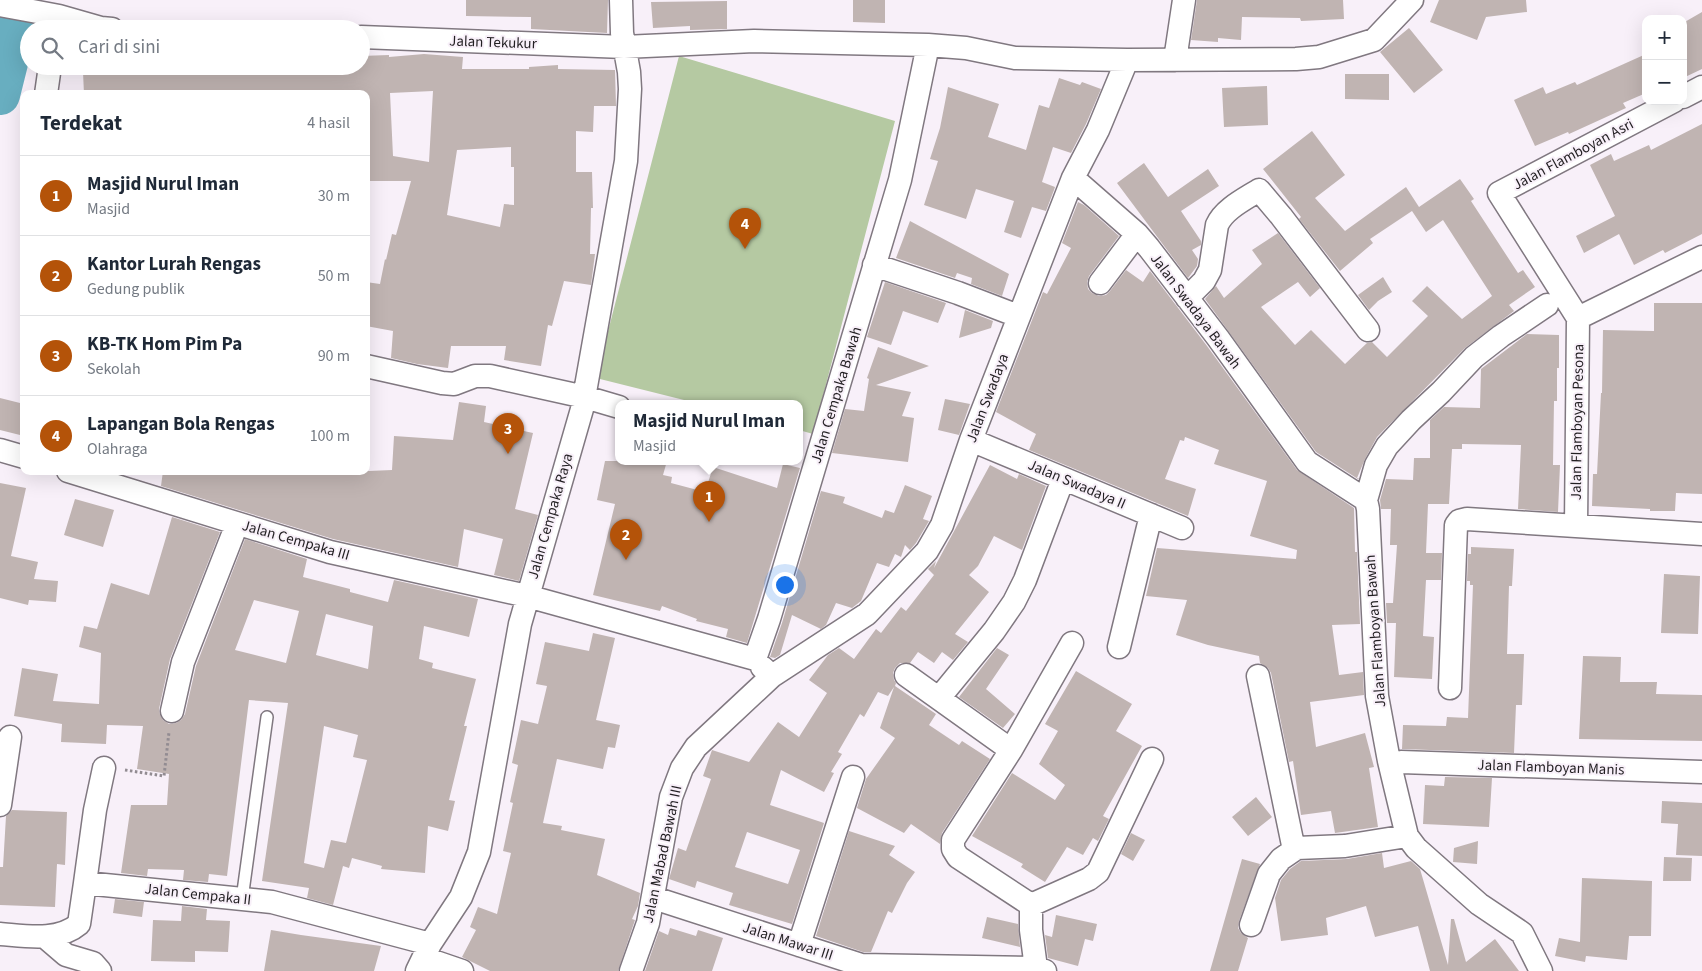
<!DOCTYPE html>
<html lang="id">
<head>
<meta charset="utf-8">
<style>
	body { margin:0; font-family:"Source Sans 3",sans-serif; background:#f6f6f7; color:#1f2937 }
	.controls { position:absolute; right:15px; top:15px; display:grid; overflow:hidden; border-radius:10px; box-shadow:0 5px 20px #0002 }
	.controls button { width:45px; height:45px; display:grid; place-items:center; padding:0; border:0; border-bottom:1px solid #e0e1e3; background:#fff; color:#1f2937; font:25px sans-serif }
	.you { position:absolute; left:784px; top:584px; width:18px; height:18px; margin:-12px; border:4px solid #fff; border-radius:50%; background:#1a73e8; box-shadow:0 0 0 8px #1a73e833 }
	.badge { display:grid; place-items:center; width:32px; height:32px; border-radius:50%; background:#b45309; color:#fff; font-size:16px; font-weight:700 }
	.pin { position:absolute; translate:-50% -41px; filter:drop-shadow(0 1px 2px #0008) }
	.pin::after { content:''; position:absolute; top:26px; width:18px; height:15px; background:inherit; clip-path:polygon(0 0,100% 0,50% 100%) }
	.popup { position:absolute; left:615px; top:400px; width:188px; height:65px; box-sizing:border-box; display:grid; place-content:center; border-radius:10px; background:#fff; filter:drop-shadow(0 1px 4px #0005); font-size:16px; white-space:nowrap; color:#747a83 }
	.popup b { font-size:19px; color:#1f2937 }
	.popup::after { content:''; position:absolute; left:50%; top:100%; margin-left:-10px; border:10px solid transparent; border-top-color:#fff }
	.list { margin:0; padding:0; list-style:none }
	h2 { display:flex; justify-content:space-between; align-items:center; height:65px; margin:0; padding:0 20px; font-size:21px }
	h2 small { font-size:16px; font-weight:400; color:#747a83 }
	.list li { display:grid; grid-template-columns:32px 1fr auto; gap:15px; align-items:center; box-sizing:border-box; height:80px; padding:0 20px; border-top:1px solid #e0e1e3 }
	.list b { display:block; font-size:19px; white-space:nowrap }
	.list p { margin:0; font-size:16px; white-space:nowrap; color:#747a83 }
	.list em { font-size:16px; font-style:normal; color:#747a83 }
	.icon { flex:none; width:28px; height:28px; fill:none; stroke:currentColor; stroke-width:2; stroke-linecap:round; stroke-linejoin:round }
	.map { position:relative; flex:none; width:1702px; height:971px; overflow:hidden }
	.search { position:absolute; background:#fff; box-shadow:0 5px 20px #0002; left:20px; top:20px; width:350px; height:55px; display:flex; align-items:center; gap:12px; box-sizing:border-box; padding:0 18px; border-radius:28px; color:#747a83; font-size:19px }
	.panel { position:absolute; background:#fff; box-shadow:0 5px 20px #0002; left:20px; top:90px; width:350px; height:385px; border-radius:10px }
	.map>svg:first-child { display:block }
	.green { fill:#b5c9a2 }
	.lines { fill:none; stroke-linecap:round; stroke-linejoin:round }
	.river { stroke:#68aec0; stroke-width:40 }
	.building { fill:#c0b4b2; fill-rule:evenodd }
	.lane-casing { stroke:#807880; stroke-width:14 }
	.street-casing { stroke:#807880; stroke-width:25 }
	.path { stroke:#928c92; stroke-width:3; stroke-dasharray:2.5 2.5; stroke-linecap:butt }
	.lane { stroke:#fff; stroke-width:11 }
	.street { stroke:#fff; stroke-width:22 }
	.labels { text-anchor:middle; stroke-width:4; stroke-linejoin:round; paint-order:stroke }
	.street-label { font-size:15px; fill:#221f22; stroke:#f8f0f9 }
</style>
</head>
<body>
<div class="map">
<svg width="1702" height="971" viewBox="0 0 1702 971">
	<rect width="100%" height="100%" fill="#f8f0f9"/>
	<path class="green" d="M679,56L895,121L813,434L799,430V403H696L596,378Z"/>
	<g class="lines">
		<path class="river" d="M0,95L9,59L18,0"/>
	</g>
	<path class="building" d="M466,0H608L607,33L531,29V17L466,16Z
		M853,0H885V23L853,22Z
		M1197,0H1343L1344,19L1301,21L1300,18L1242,17L1241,40L1218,38V42L1191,40Z
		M1439,0H1526L1527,12L1486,17L1477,40L1430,22Z
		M727,1V29L690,30V26L653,28L651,2Z
		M1702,12V69L1683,78V23Z
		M1409,28L1443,70L1414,93L1380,52Z
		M424,54L463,57L462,69H529V67L558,65V69L615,70L616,106H594L593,132L576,131V172H592L593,208H591L590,254H595L591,285L564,281L552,326L548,325L541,366L504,360L506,346H451L448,368L417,364L391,358L393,331L366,326V282L380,284L385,259L386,260L392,234L396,235L411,181H366V159H370L366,94H84L83,72L148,73V68L212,67L361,66V56L389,55V57ZM433,91L429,162L393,156L390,93ZM511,147V167H514V205L504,204L500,227L447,215L457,150Z
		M1646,54V93L1623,103L1626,108L1569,134L1568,132L1535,146L1514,100L1543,87L1546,94L1575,82L1577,85Z
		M1345,74H1389V100L1345,99Z
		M1059,78L1080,85L1082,82L1101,89L1086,124L1071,153L1053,147L1042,182L1055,187L1054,190L1046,211L1032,207L1021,238L1004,232L1014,201L976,189L966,219L924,205L938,161L930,159L940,128L948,87L999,104L988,137L1026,150L1039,105L1049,108Z
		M1267,86L1268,125L1224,127L1222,88Z
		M1702,124V234L1665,253L1663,250L1634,265L1619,234L1584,253L1576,236L1615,216L1590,165L1611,154L1614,161L1649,145L1651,150Z
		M1312,131L1345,175L1315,198L1345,231L1406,187L1419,207L1460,179L1474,199L1471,201L1518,273L1523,270L1535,287L1509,305L1514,311L1465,348L1377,437L1365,459L1357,478H1359L1358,479L1316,452L1205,299L1216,286L1224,298L1262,264L1252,250L1278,233L1320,288L1310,297L1298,282L1261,307L1295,345L1311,330L1345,364L1367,343L1372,342L1387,357L1428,316L1412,301L1427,286L1462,319L1492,296L1443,220L1426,232L1412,211L1370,239L1373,243L1340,271L1299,219L1301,217L1263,169Z
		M1144,163L1168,197L1208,169L1219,186L1181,211L1201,241V245L1192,250L1198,259L1197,266L1188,278L1117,183Z
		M1078,202L1084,205L1119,236L1089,276L1087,282L1088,289L1092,293L1099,296L1106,295L1110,291L1126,270L1143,282L1150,271L1207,346L1297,470L1354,508L1355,552H1357L1360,624L1332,625L1339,675L1363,672L1364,695L1310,702L1316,747L1365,733L1374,767L1369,768L1378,827L1335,833L1331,811L1301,815L1293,761L1289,762L1271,673L1268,668L1260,663L1259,656L1208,645L1176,635L1187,600L1146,596L1157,548L1296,559L1297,550L1250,536L1267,481L1214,464L1219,450L1185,437L1184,441L1180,440L1165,479L1196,489L1188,516L1029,450L1036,434L996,412L1043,292L1047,294L1071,248L1062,243Z
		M910,221L1009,274L1002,296L971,284L972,278L957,273L955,278L896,258Z
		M1383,277L1392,292L1378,301L1369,310L1358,295Z
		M885,282L946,303L938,323L903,311L891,345L867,337Z
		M1654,303H1702V494L1676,493L1675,511H1650V509L1592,506L1593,474H1597L1601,393H1602L1603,330L1654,331Z
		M965,310L993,321L991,328L959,338Z
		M1527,334L1559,335V368H1557V401H1554L1553,465H1560L1558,512L1518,509L1521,445L1462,444V449H1452L1449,504H1428L1426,553H1442L1441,580H1426L1423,636L1434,637L1432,679L1394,677L1396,623H1387L1386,603H1393L1397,545H1390L1391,509H1381L1380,500L1386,479L1413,480L1414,458H1430V420L1444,407L1480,408L1481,369Z
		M878,347L929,366L876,385L911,392L902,416L914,418L908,462L832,453L845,409L864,411L869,379L867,378Z
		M0,398L24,404V436L0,430Z
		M945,399L970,404L959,435L938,430Z
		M459,402L486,406L484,422L533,433L515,509L538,515L519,581L494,575L503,539L464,529L458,567L333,539L161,486L163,471H369L392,470L394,436L453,440Z
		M605,461H667L663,475L672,477L671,483L705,492L713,467L777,488L783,464L800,468L747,643L726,637L728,629L696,621L697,619L662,606L660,611L593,595L615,504L597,500Z
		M990,465L1017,479L1019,474L1046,486L1022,550L994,536L978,566L969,575L989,592L955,634L968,642L953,660L942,652L934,663L918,652L910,663H900L895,668L893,673L894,680L896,683L895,686L936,714L929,725L959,745L962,741L990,759L942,833L940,844L911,824L904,833L857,808L866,779L895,738L880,728L894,687L888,696L878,692L864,717L860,714L838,752L842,754L831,772L834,773L824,792L781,770L770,805L824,823L792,924L729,905L733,893L697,881L695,888L669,879L678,848L686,851L711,779L703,776L712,750L749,762L778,722L799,737L827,693L809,680L828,655L839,648L854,659L876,629L881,633L901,607L906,611L934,575L928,569L936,561L934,568ZM747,832L800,850L788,884L735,867Z
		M0,483L26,488L11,556L38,562L34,579L58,581L56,602L29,600L28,605L0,598Z
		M905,485L932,496L923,519L929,521L916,543L910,550L905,545L901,557L895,554L889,567L877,563L861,601L852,608L836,603L826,625L821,629L792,615L780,655L775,658L770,657L782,623L821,491L845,497L843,503L882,518L885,510L894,513Z
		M75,499L114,510L103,547L64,535Z
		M172,517L220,532L170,659L159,709L160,715L163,720L169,724L176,723L181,720L185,714L196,666L245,539L307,559L303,577L350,589V592L388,602L394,580L478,599L469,637L424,626L419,659L433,663L432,668L476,679L464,726H467L449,800L455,801L448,831L428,826L425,873L381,869L382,866L352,858L349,868L343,866L333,905L307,898L309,888L262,881L288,703L249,700L227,876L209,874L208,882L183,880L184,870L148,869L147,876L121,873L131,805H167L169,774L137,769L143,726L107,725L106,744L61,742L62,724L14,716L22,668L58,674L53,701L99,704L101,653L79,647L84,626L97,629L111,583L149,595ZM254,600L299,611L286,663L235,650ZM326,614L373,626L368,669L316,655ZM324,726L358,735L353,757L367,760L346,843L331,840L324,868L304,863Z
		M1471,547L1514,549L1512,586H1509L1507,654H1524L1522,705H1516L1514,753L1402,749L1403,725L1446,726L1447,717L1468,718L1473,585H1470V581H1467L1468,554H1471Z
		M1664,574L1700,576L1698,634L1661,633Z
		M593,633L615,638L596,720L620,725L615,748L608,747L603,769L557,759L543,823L562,826L561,830L605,839L597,875L640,893L638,906L632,919L635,920L618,971H490L462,957L476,930L470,927L478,907L497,914L511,853L503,851L513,803L510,802L518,765L512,763L521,720L538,724L547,686L536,684L545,642L589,651Z
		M997,648L1009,655L986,689L1015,714L1003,728L959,697Z
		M1583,656L1621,657L1620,682H1657L1656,694L1702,695V741L1579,739Z
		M1076,671L1132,704L1116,731L1142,746L1103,816L1109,819L1098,841L1093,838L1083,855L1067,847L1045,882L1021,867L1023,864L972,836L1012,773L1055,800L1065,785L1039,764L1058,731L1045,724Z
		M1445,777L1492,778L1489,827L1423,824L1425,785L1444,786Z
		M1256,797L1272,817L1248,836L1232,817Z
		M1662,801L1702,803V856L1676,855L1678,824L1661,823Z
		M12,810L67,812L65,865L57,864L55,907L0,905V867H3L6,816Z
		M849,831L895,846L889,855L915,872L907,883L892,913L888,911L871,952H863L816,936Z
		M1131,833L1145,840L1133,861L1121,854Z
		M1478,841L1477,864L1453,862L1454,848Z
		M1382,853L1384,868L1411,861L1420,869L1448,965L1451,919H1454L1466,962L1495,939L1519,971H1430L1418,926L1375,937L1366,906L1326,918L1328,935L1281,941L1275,898L1281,880L1290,869L1301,861L1347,859Z
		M1664,857L1692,858L1691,881H1663Z
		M1242,859L1260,864L1239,921L1238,928L1241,933L1248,938L1238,971H1210Z
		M1582,878L1652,881L1651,936H1629L1627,960L1586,956L1585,962L1555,956L1559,938L1580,942Z
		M115,899L144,902L142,917L113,913Z
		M182,906L207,909L206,920L230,921L228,952L195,951V962L151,961L153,920L181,921Z
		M1056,915L1097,924L1093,941L1085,939L1078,966L1048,958L1045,935L1052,937Z
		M987,917L1018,924L1020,947L982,938Z
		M670,928L696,936L698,930L723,938L712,971H645L659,931L668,935Z
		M271,930L301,935L381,946L374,971H264Z"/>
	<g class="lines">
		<defs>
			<path id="lane" d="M242,899L267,717"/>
			<path id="street" d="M0,5L59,16L101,28L112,29
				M361,37L624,47L754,41L928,45L966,48L1015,58L1127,60L1296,59L1319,57L1374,40L1412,0
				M1175,60L1184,0
				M46,94L50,66
				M1683,97L1702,87
				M1073,178L1137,234L1149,248L1218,338L1307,462L1366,500L1368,509L1377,696L1389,761L1407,836L1416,848L1479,904L1522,933L1541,971
				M874,265L958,293L1018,316
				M1100,283L1137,234
				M1187,298L1204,281L1210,270L1217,225C1224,209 1245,199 1259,190L1281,216L1368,330
				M1578,318L1499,193L1674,101
				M1578,318L1702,257
				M366,366L442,383L454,384L475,376H490L585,397L619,407
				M971,440L1182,528
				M0,450L24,457
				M68,471L330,552L527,596L755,659
				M1366,500L1376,465L1387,446L1411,420L1441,392L1474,357L1501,336L1547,305
				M1576,526L1578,318
				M1119,647L1151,515
				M755,659L769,619L900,180L928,45
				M906,675L1011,750
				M772,676L867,614L927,551L942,525L971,440L1073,178L1098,130L1127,60
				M1258,676L1294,850
				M1450,688L1456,525L1459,521L1467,519L1702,534
				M939,698L994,631L1014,602L1025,580L1063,479
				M172,711L183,662L237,524
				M1401,762L1702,772
				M0,805L10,737
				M85,883L95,810L104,768
				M654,898L861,965L1036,968L1045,971
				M1031,905L1089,879L1098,872L1152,759
				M1251,925L1269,874L1281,859L1297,848L1345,846L1407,836
				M0,934C26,936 58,942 79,924L85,883L272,902L430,944
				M45,937L66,955L93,963L100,971
				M799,945L853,777
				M424,958L462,971
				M1036,968L1031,930V905L958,857L953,849V840L1011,750L1072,643
				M417,971L430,944L461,897L479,852L520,624L582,409L626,161L630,89L629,72L622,33L621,0
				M631,971L648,923L671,797L682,768L696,747L772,676L762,667"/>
		</defs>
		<use href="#lane" class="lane-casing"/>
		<use href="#street" class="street-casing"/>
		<path class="path" d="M125,770L164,776L169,732"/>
		<use href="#lane" class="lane"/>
		<use href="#street" class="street"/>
	</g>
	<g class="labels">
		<g class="street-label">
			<text transform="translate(493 42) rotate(2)" y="5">Jalan Tekukur</text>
			<text transform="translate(1573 154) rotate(-28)" y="5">Jalan Flamboyan Asri</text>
			<text transform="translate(1196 311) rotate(53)" y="5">Jalan Swadaya Bawah</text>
			<text transform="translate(836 395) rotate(-73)" y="5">Jalan Cempaka Bawah</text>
			<text transform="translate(987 398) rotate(-69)" y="5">Jalan Swadaya</text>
			<text transform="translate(1577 422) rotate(-89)" y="5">Jalan Flamboyan Pesona</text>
			<text transform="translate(1077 484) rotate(23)" y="5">Jalan Swadaya II</text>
			<text transform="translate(550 516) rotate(-74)" y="5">Jalan Cempaka Raya</text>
			<text transform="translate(296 540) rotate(16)" y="5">Jalan Cempaka III</text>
			<text transform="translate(1375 631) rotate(-94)" y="5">Jalan Flamboyan Bawah</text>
			<text transform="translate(1551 767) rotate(2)" y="5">Jalan Flamboyan Manis</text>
			<text transform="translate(662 854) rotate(-78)" y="5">Jalan Mabad Bawah III</text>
			<text transform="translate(198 894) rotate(6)" y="5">Jalan Cempaka II</text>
			<text transform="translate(788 941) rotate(18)" y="5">Jalan Mawar III</text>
		</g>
	</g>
</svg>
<div class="controls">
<button>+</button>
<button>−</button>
</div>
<div class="you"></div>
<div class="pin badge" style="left:709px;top:522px">1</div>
<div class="popup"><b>Masjid Nurul Iman</b>Masjid</div>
<div class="pin badge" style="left:626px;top:560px">2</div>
<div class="pin badge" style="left:508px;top:454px">3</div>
<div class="pin badge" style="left:745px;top:249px">4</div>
<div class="search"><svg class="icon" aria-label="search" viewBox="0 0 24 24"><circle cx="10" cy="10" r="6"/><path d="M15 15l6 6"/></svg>Cari di sini</div>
<section class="panel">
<h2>Terdekat<small>4 hasil</small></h2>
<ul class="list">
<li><span class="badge">1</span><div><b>Masjid Nurul Iman</b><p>Masjid</p></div><em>30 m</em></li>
<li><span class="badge">2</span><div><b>Kantor Lurah Rengas</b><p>Gedung publik</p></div><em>50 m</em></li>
<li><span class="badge">3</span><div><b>KB-TK Hom Pim Pa</b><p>Sekolah</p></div><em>90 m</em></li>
<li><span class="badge">4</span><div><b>Lapangan Bola Rengas</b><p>Olahraga</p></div><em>100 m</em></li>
</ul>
</section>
</div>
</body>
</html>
